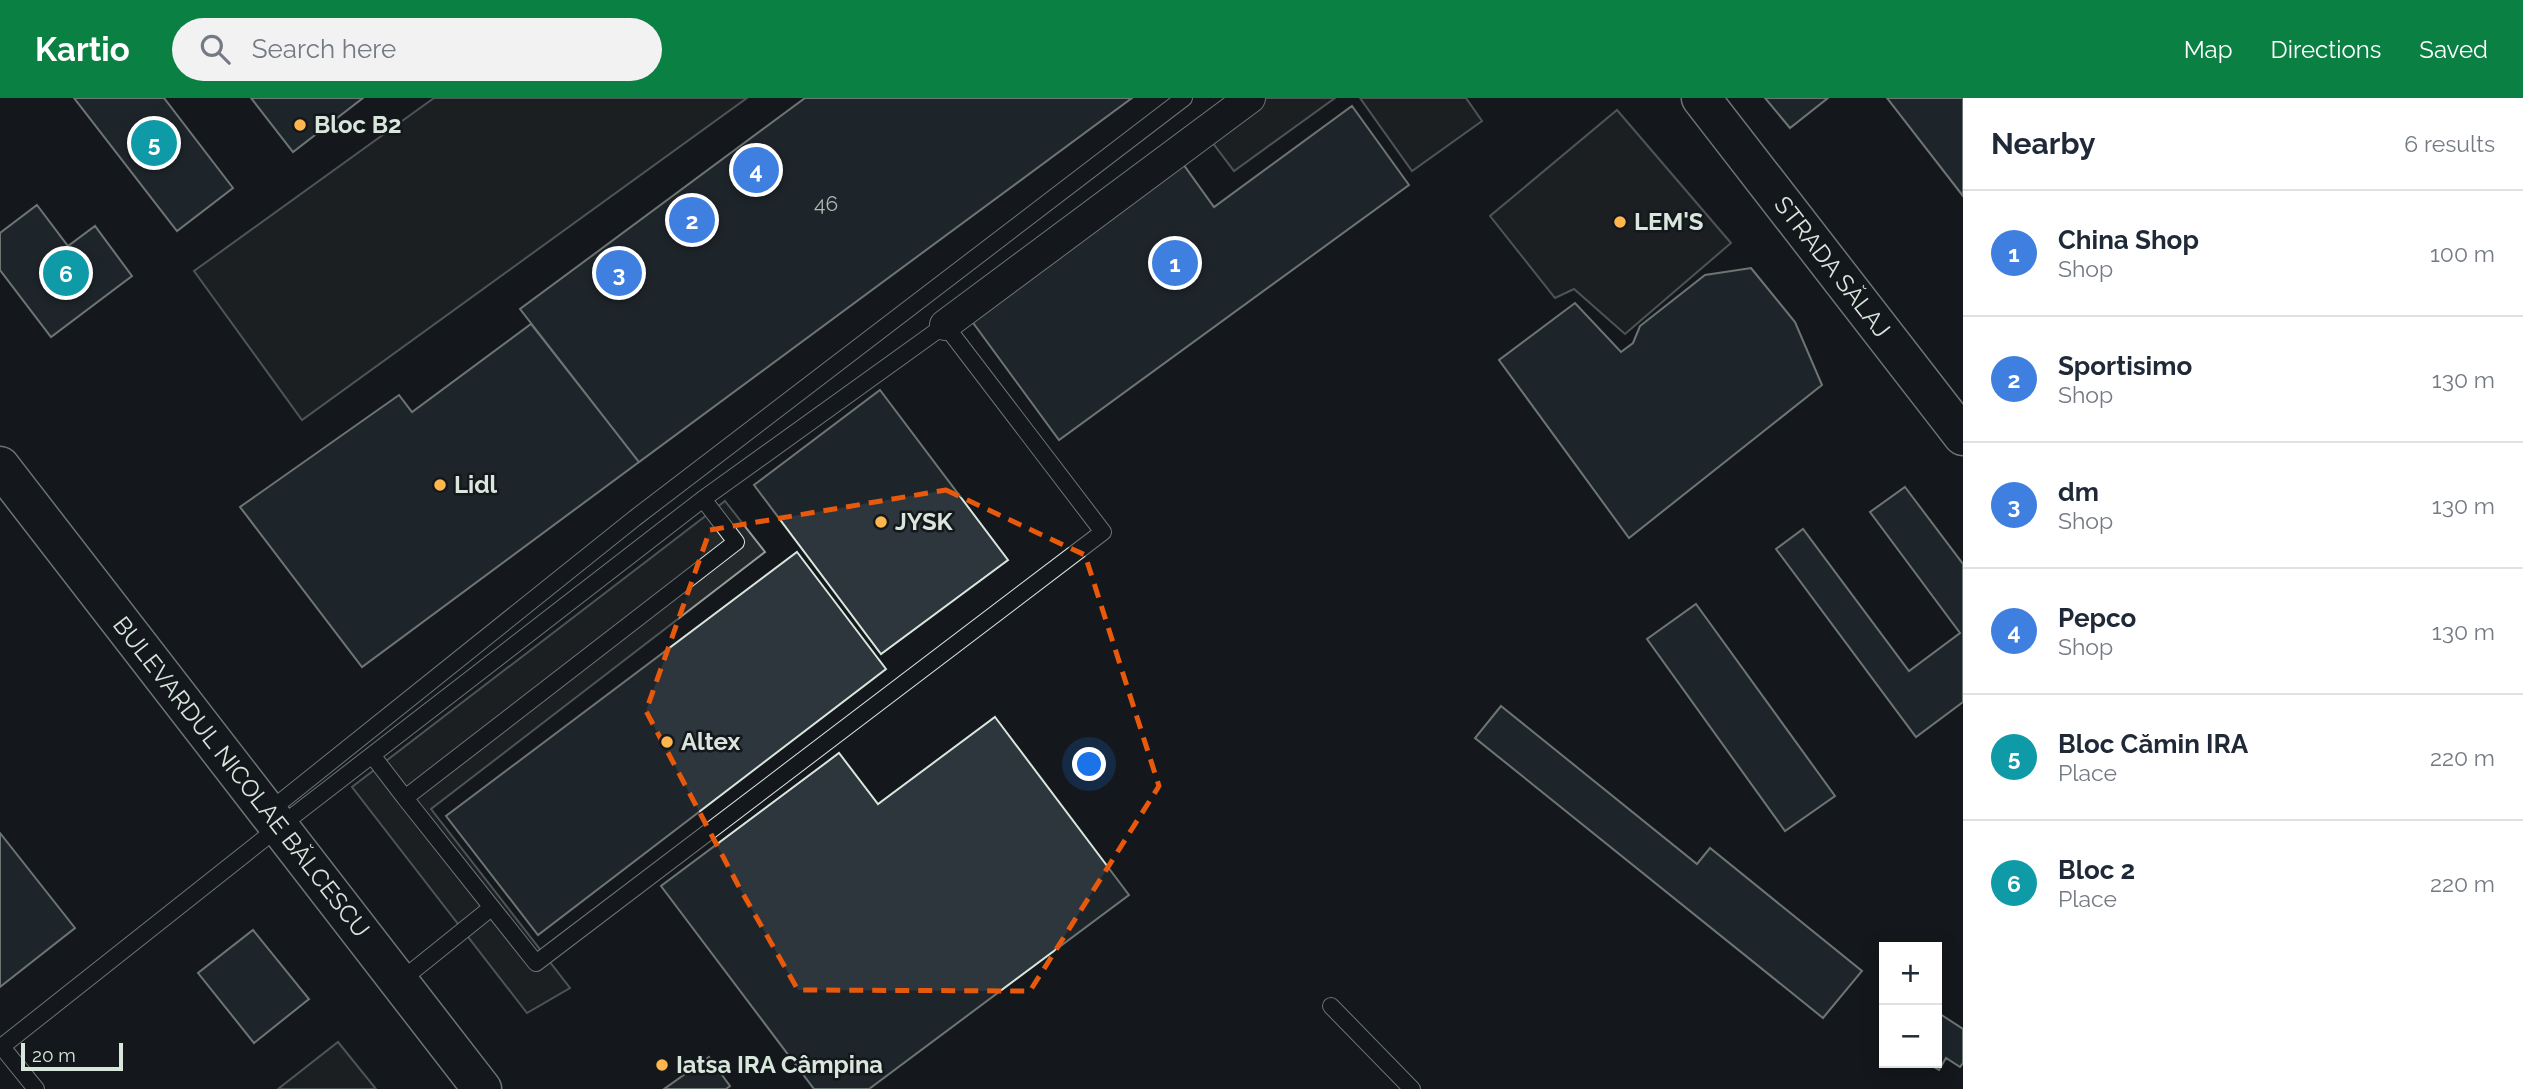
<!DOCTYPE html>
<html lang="en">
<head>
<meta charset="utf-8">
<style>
	body { margin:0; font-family:Raleway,sans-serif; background:#f2f2f3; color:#1f2937 }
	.controls { position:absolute; right:21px; bottom:21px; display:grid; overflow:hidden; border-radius:0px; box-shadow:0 4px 18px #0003 }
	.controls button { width:63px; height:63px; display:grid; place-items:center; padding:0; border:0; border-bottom:2px solid #e0e1e3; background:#fff; color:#1f2937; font:35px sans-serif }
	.scale { position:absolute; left:21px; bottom:18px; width:102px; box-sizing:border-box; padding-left:7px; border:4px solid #d8e6dc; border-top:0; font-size:19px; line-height:24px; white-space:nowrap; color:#d8e6dc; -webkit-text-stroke:5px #14181c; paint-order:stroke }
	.you { position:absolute; left:1090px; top:667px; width:24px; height:24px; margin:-18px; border:5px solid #fff; border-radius:50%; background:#1a73e8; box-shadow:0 0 0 10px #1a73e833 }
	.badge { display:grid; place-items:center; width:46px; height:46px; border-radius:50%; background:#0b8043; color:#fff; font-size:23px; font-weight:700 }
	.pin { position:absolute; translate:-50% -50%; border:4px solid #fff; box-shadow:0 2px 7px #0006 }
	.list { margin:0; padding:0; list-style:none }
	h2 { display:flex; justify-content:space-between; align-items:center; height:91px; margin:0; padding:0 28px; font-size:30px }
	h2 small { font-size:23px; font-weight:400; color:#747a83 }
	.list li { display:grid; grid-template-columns:46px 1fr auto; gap:21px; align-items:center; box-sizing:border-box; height:126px; padding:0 28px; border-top:2px solid #e0e1e3 }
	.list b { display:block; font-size:26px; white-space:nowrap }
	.list p { margin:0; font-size:23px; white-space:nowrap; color:#747a83 }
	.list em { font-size:23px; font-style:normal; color:#747a83 }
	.icon { flex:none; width:38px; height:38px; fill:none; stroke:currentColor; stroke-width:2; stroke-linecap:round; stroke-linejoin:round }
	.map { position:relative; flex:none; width:1963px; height:991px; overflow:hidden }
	header { display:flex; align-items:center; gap:42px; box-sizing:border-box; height:98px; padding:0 35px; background:#0b8043; color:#fff }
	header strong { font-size:33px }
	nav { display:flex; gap:38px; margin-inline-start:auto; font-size:24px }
	.search { width:490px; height:63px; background:#f2f2f3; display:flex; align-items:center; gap:18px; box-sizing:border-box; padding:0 24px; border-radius:38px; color:#747a83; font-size:26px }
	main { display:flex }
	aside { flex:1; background:#fff }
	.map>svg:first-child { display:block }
	.parking { fill:#24282b; stroke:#939e99; stroke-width:2 }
	.building { fill:#2c363c; stroke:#d8e6dc; stroke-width:2 }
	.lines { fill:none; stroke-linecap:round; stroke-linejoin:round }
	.service-casing { stroke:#d8e6dc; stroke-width:18 }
	.minor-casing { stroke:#d8e6dc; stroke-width:32 }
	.tertiary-casing { stroke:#d8e6dc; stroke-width:41 }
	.primary-casing { stroke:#d8e6dc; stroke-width:41 }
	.service { stroke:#14181c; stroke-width:16 }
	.minor { stroke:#14181c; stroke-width:30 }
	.tertiary { stroke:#14181c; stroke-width:38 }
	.primary { stroke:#14181c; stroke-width:38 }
	.marked { fill:none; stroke:#e8590c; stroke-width:5; stroke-dasharray:14 9; stroke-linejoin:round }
	.poi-dot { fill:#ffb74d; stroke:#14181c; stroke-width:2.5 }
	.labels { text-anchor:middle; stroke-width:5; stroke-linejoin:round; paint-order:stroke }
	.number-label { font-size:21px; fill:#adbab4 }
	.poi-label { font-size:24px; font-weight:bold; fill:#d8e6dc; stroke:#14181c; text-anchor:start }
	.street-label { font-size:24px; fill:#d8e6dc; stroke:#14181c }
</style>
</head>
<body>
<header>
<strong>Kartio</strong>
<div class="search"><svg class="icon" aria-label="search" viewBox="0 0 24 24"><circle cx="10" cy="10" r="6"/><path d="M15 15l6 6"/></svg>Search here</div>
<nav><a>Map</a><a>Directions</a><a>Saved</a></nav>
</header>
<main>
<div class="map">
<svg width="1963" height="991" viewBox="0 0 1963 991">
	<rect width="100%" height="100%" fill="#14181c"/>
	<path class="parking" d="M434,0H747L302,322L194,173Z
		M1264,0H1335L1234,73L1209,40Z
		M1360,0H1466L1482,23L1412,73Z
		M1617,12L1731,145L1625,236L1574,191L1555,200L1490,118Z
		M725,403L765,454L431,711L570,890L527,915L352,689Z
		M338,944L376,991H278Z"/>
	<path class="building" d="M74,0H164L233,90L177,133Z
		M251,0H363L293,54Z
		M805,0H1132L639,364L520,211Z
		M1765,0H1828L1790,30Z
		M1887,0H1963V98Z
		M1352,8L1409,87L1059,342L971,222L1183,66L1214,109Z
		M37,107L68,148L95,128L132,178L51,239L0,172V135Z
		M1751,170L1795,224L1822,287L1629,440L1499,262L1575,205L1621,254L1633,245L1640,228L1705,177Z
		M531,226L639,364L362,569L240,409L399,297L412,314Z
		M880,292L1008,462L881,556L754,387Z
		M1905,389L1963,466V604L1916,639L1776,451L1803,431L1909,573L1960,535L1870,414Z
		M797,454L886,571L538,837L446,718Z
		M1696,506L1835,698L1785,733L1647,541Z
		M1501,608L1697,766L1710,750L1862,873L1823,920L1475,640Z
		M995,619L1129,797L869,991H814L661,788L839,655L878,706Z
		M0,735L75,830L0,889Z
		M253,832L309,901L254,945L198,875Z
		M1937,914L1963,931V965L1960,969L1946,960L1939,972L1927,965H1937Z
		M709,959L730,988L726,991H664Z"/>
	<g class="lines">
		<defs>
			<path id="service" d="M372,657L405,700
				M268,714L635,420L1184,0
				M399,884L491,810
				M1331,908L1412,991
				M2,949L36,991
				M0,950L279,729L703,401L945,227L1103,434L536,865L405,700L736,444L703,401"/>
			<path id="minor" d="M945,227L1250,0"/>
			<path id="tertiary" d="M1701,0L1963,338"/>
			<path id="primary" d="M0,368L482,991"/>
		</defs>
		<use href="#service" class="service-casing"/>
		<use href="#minor" class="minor-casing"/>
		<use href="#tertiary" class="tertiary-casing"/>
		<use href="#primary" class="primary-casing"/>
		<use href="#service" class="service"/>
		<use href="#minor" class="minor"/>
		<use href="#tertiary" class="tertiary"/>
		<use href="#primary" class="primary"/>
	</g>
	<path d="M0 0H1963V991H0ZM946,392L1085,457L1159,688L1030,893L798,892L738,787L646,613L710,432Z" fill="#14181c" fill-opacity=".55" fill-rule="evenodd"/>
	<path class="marked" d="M946,392L1085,457L1159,688L1030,893L798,892L738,787L646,613L710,432Z"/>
	<g class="poi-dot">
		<circle cx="300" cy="27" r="7"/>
		<circle cx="1620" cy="124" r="7"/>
		<circle cx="440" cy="387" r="7"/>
		<circle cx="881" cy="424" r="7"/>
		<circle cx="667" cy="644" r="7"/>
		<circle cx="662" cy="967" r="7"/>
	</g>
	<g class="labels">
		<g class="number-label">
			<text x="826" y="113">46</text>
		</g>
		<g class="poi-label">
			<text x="314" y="35">Bloc B2</text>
			<text x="1634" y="132">LEM'S</text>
			<text x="454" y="395">Lidl</text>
			<text x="895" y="432">JYSK</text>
			<text x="681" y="652">Altex</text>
			<text x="676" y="975">Iatsa IRA Câmpina</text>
		</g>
		<g class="street-label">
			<text transform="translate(1832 169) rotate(52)" y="8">STRADA SĂLAJ</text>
			<text transform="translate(241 679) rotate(52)" y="8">BULEVARDUL NICOLAE BĂLCESCU</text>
		</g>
	</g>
</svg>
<div class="controls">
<button>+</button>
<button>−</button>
</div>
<div class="scale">20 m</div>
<div class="you"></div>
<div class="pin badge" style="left:1175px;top:165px;background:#3f7fe0">1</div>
<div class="pin badge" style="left:692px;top:122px;background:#3f7fe0">2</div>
<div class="pin badge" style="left:619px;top:175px;background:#3f7fe0">3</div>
<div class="pin badge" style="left:756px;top:72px;background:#3f7fe0">4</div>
<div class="pin badge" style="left:154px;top:45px;background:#0f9aa8">5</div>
<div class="pin badge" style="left:66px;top:175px;background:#0f9aa8">6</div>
</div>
<aside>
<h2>Nearby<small>6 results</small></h2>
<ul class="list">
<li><span class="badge" style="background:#3f7fe0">1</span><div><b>China Shop</b><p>Shop</p></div><em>100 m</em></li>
<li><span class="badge" style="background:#3f7fe0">2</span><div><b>Sportisimo</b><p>Shop</p></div><em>130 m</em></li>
<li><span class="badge" style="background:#3f7fe0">3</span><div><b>dm</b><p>Shop</p></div><em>130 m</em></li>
<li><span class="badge" style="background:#3f7fe0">4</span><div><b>Pepco</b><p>Shop</p></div><em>130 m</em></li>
<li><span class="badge" style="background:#0f9aa8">5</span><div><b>Bloc Cămin IRA</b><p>Place</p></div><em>220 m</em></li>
<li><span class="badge" style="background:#0f9aa8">6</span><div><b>Bloc 2</b><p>Place</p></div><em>220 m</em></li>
</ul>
</aside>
</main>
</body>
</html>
